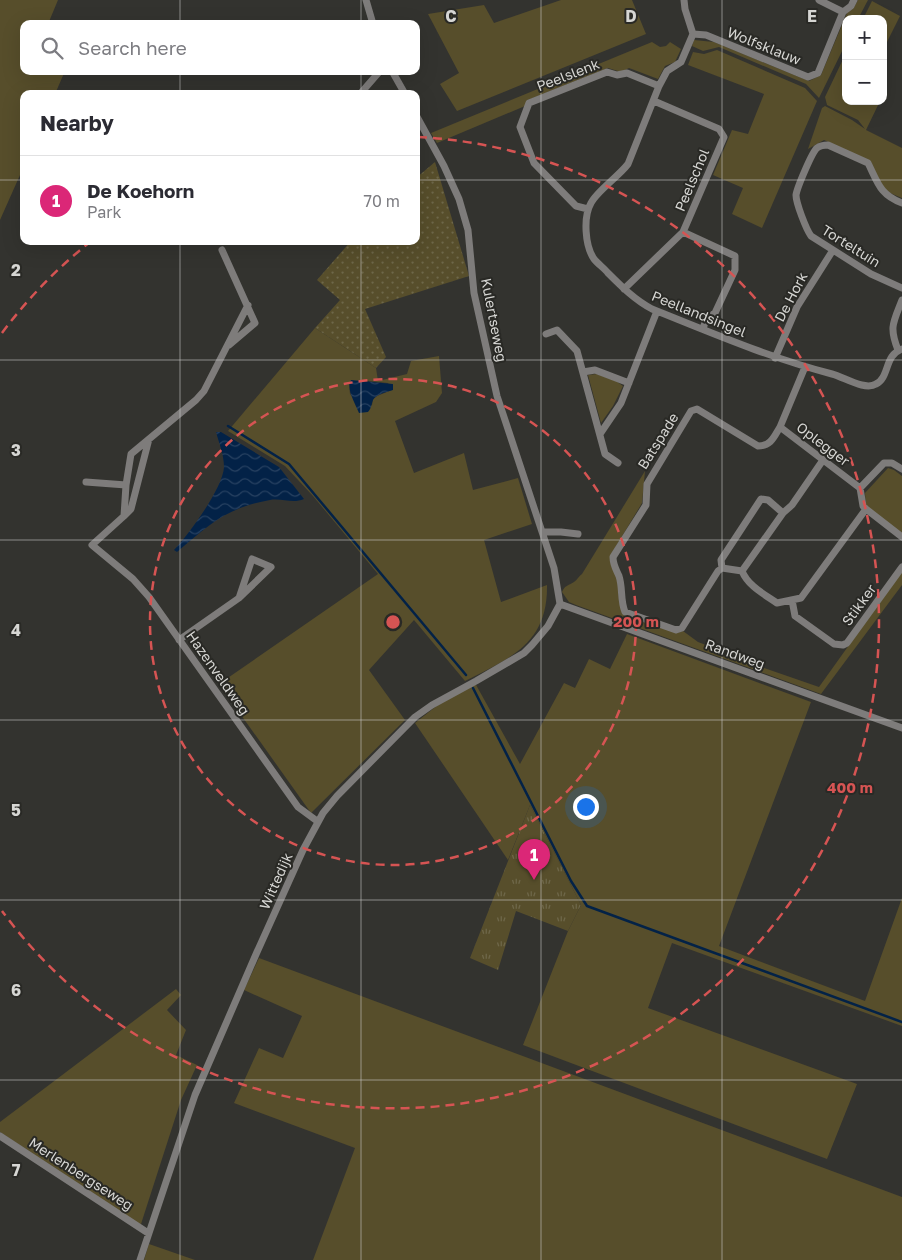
<!DOCTYPE html>
<html lang="en">
<head>
<meta charset="utf-8">
<style>
	body { margin:0; font-family:"Golos Text",sans-serif; background:#f2f2f3; color:#2b2b33 }
	.controls { position:absolute; right:15px; top:15px; display:grid; overflow:hidden; border-radius:10px; box-shadow:0 5px 20px #0002 }
	.controls button { width:45px; height:45px; display:grid; place-items:center; padding:0; border:0; border-bottom:1px solid #e1e1e2; background:#fff; color:#2b2b33; font:25px sans-serif }
	.you { position:absolute; left:585px; top:806px; width:18px; height:18px; margin:-12px; border:4px solid #fff; border-radius:50%; background:#1a73e8; box-shadow:0 0 0 8px #1a73e833 }
	.badge { display:grid; place-items:center; width:32px; height:32px; border-radius:50%; background:#db2777; color:#fff; font-size:16px; font-weight:700 }
	.pin { position:absolute; translate:-50% -41px; filter:drop-shadow(0 1px 2px #0008) }
	.pin::after { content:''; position:absolute; top:26px; width:18px; height:15px; background:inherit; clip-path:polygon(0 0,100% 0,50% 100%) }
	.list { margin:0; padding:0; list-style:none }
	h2 { display:flex; justify-content:space-between; align-items:center; height:65px; margin:0; padding:0 20px; font-size:21px }
	h2 small { font-size:16px; font-weight:400; color:#7c7c81 }
	.list li { display:grid; grid-template-columns:32px 1fr auto; gap:15px; align-items:center; box-sizing:border-box; height:90px; padding:0 20px; border-top:1px solid #e1e1e2 }
	.list b { display:block; font-size:19px; white-space:nowrap }
	.list p { margin:0; font-size:16px; white-space:nowrap; color:#7c7c81 }
	.list em { font-size:16px; font-style:normal; color:#7c7c81 }
	.icon { flex:none; width:28px; height:28px; fill:none; stroke:currentColor; stroke-width:2; stroke-linecap:round; stroke-linejoin:round }
	.map { position:relative; flex:none; width:902px; height:1260px; overflow:hidden }
	.search { position:absolute; background:#fff; box-shadow:0 5px 20px #0002; left:20px; top:20px; width:400px; height:55px; display:flex; align-items:center; gap:12px; box-sizing:border-box; padding:0 18px; border-radius:10px; color:#7c7c81; font-size:19px }
	.panel { position:absolute; background:#fff; box-shadow:0 5px 20px #0002; left:20px; top:90px; width:400px; height:155px; border-radius:10px }
	.map>svg:first-child { display:block }
	.grass { fill:#574e2b; fill-rule:evenodd }
	.park { fill:url(#park-tufts) }
	.garden { fill:url(#garden-dots) }
	.water { fill:url(#water-waves) }
	.lines { fill:none; stroke-linecap:round; stroke-linejoin:round }
	.stream { stroke:#032247; stroke-width:2.5 }
	.minor { stroke:#7e7c7b; stroke-width:7 }
	.grid { fill:none; stroke:#d6d6d3; stroke-width:1; stroke-opacity:0.55 }
	.ring { fill:none; stroke:#d65453; stroke-width:2.5; stroke-dasharray:9 6 }
	.labels { text-anchor:middle; stroke-width:4; stroke-linejoin:round; paint-order:stroke }
	.street-label { font-size:14px; fill:#d6d6d3; stroke:#292925 }
	.grid-label { font-size:16px; text-anchor:middle; font-weight:bold; fill:#d6d6d3; stroke:#292925; stroke-width:4; stroke-linejoin:round; paint-order:stroke }
	.centre { fill:#d65453; stroke:#292925; stroke-width:2.5 }
	.ring-label { font-size:15px; text-anchor:middle; font-weight:bold; fill:#d65453; stroke:#292925; stroke-width:4; stroke-linejoin:round; paint-order:stroke }
</style>
</head>
<body>
<div class="map">
<svg width="902" height="1260" viewBox="0 0 902 1260">
	<defs>
		<pattern id="park-tufts" width="24" height="20" patternUnits="userSpaceOnUse" patternTransform="scale(1.25)"><rect width="24" height="20" fill="#574e2b"/><path d="M3 7l-1-3M5 7V3M7 7l1-3M15 17l-1-3M17 17v-4M19 17l1-3" fill="none" stroke="#6e6749"/></pattern>
		<pattern id="garden-dots" width="8" height="8" patternUnits="userSpaceOnUse" patternTransform="scale(1.25)"><rect width="8" height="8" fill="#574e2b"/><path d="M2 2h.1M6 6h.1" fill="none" stroke="#6e6749" stroke-width="1.8" stroke-linecap="round"/></pattern>
		<pattern id="water-waves" width="16" height="10" patternUnits="userSpaceOnUse" patternTransform="scale(1.25)"><rect width="16" height="10" fill="#032247"/><path d="M0 5q4-4 8 0t8 0" fill="none" stroke="#274161"/></pattern>
	</defs>
	<rect width="100%" height="100%" fill="#33332f"/>
	<path class="grass" d="M0,0H58L48,24H24V71H65L55,94H24V166L0,220Z
		M561,0H632L646,34L457,111L440,84L459,73L428,14L484,5L494,23Z
		M858,0H868L858,19H846V43L819,98L806,84L719,47L703,51L692,46L694,40L714,42L809,81L821,75L847,13L849,10L853,9Z
		M872,1L900,16L883,50V19H863Z
		M652,42L660,47L666,46L670,42L681,49L675,62L665,66L658,79L629,68L621,72L608,68L528,100L525,106L437,143L431,133Z
		M717,50L805,88L817,101L762,228L732,214L743,188L713,175L732,130L748,134L764,94L688,65L693,52L704,54Z
		M846,53V101H880L866,130L902,148V198C878,189 881,184 871,162L824,140L808,149L822,108L825,106L852,120L865,129L858,120L827,105L825,97Z
		M315,328L376,368L378,381L407,374L411,361L439,356L442,393L436,402L395,421L414,473L464,453L473,490L518,478L532,524L484,540L501,602L547,585C548,644 510,658 465,681L414,620L369,670L405,720L311,813L219,684L378,574L313,496L285,466L228,431ZM360,380L388,383L392,390L377,396L373,399L372,405L356,406V401L350,394L349,384Z
		M597,374L616,381L623,386L613,406L601,423L588,375Z
		M888,468L894,470L902,476V533L866,507L865,493Z
		M645,471L642,503L612,553L618,576L619,602L623,608L642,620L677,633L683,631L698,642L719,650L718,652L819,687L902,571V585L821,694L576,605L569,602L562,592C565,585 568,586 574,582C577,580 579,576 582,574Z
		M627,634L811,702L719,946L865,1001L902,898V1026L672,943L648,1008L857,1084L827,1159L523,1045L568,931L581,905L530,805L508,860L415,723L439,704L475,683L520,764L564,683L575,688L589,659L610,669Z
		M259,958L902,1197V1260H313L355,1148L234,1103L259,1048L283,1058L302,1016L244,990Z
		M176,989L181,995L167,1010L186,1030L176,1055L197,1065L181,1100L141,1224L137,1223L0,1132V1122Z
		M149,1244L195,1260H144Z"/>
	<path class="park" d="M530,805L581,905L568,931L516,911L498,970L470,958Z"/>
	<path class="garden" d="M435,162L469,276L365,309L386,357L376,368L315,328L340,300L317,280L351,241H416V178Z"/>
	<path class="water" d="M351,380L393,384V390C387,392 376,394 373,400C371,405 372,407 368,412L359,413C355,403 346,389 351,380Z
		M216,432H221L279,467L304,499C293,504 282,498 270,500C226,508 210,524 177,552L174,550C189,534 223,488 224,467C224,455 219,443 216,432Z"/>
	<g class="lines">
		<path class="stream" d="M228,426L289,464L466,675
			M473,688L571,881L587,906L902,1022"/>
		<path class="minor" d="M366,0L373,24
			M684,0L685,9L693,34L681,62L667,71L659,86L628,164C618,177 597,191 591,203C583,217 585,246 594,259C598,264 604,268 608,273C622,287 635,300 652,309C712,333 770,358 832,374C844,377 865,391 876,384C890,377 884,355 902,349
			M819,0L843,12
			M693,34L706,35L808,77L818,73L843,12L851,6L854,0
			M392,71L405,94
			M360,94L380,71
			M416,115L444,166L459,199L468,230L474,293L497,396L554,568L560,604
			M902,203C880,195 878,183 868,163L828,145C824,145 821,145 817,148C812,152 797,188 796,195C796,203 806,229 811,236L871,274L902,288
			M588,209L576,206L534,163L520,127L529,103L607,72L617,75L627,73L659,86
			M683,232L735,256V270L715,313L706,319L703,329
			M222,250L255,323L229,345
			M624,289L683,232L724,137L719,129L654,101
			M248,305L204,391L196,400L131,454L126,485L124,516L92,545L133,579L149,597L298,807L317,821
			M546,334L557,330L577,351L605,454L618,463
			M898,350C889,327 893,323 902,300
			M775,358L797,307L833,250
			M805,367L780,427L860,488L884,463H892L902,469
			M583,372L595,370L629,383
			M780,427C774,437 771,446 758,446L697,409L691,411L647,484L646,505L613,557C613,565 616,569 619,576C623,588 620,600 625,612L676,630L682,628L718,571L722,568L742,571C748,586 764,594 777,603L801,598L866,509L863,506L860,488
			M600,434L621,403L657,311
			M86,482L126,485
			M866,509L902,537
			M124,516L131,509L149,439
			M543,532H561L578,534
			M722,568L721,560L761,499L768,500L783,513
			M742,571L783,513L792,505L823,460
			M792,600L795,616L834,644L843,645L847,643L902,567
			M560,604L902,728
			M179,640L239,598L271,567L252,559L239,598
			M0,1136L148,1233
			M140,1260L195,1095L257,952L303,850L323,813L337,796L415,717L432,705L476,681L524,653L532,645L548,626L560,604"/>
	</g>
	<path class="grid" d="M180,0V24M361,0V24M541,0V1260M722,0V1260M180,71V94M361,71V94M0,180H24M416,180H902M180,241V1260M361,241V1260M0,360H902M0,540H902M0,720H902M0,900H902M0,1080H902"/>
	<g class="ring">
		<circle cx="393" cy="622" r="243"/>
		<path d="M2 333A486 486 0 0 1 90 242M418 137A486 486 0 1 1 2 911"/>
	</g>
	<g class="labels">
		<g class="street-label">
			<text transform="translate(764 46) rotate(22)" y="5">Wolfsklauw</text>
			<text transform="translate(568 75) rotate(-21)" y="5">Peelslenk</text>
			<text transform="translate(692 180) rotate(-67)" y="5">Peelschol</text>
			<text transform="translate(851 246) rotate(32)" y="5">Torteltuin</text>
			<text transform="translate(791 297) rotate(-62)" y="5">De Hork</text>
			<text transform="translate(699 314) rotate(22)" y="5">Peellandsingel</text>
			<text transform="translate(494 320) rotate(79)" y="5">Kulertseweg</text>
			<text transform="translate(658 441) rotate(-58)" y="5">Batspade</text>
			<text transform="translate(823 444) rotate(37)" y="5">Oplegger</text>
			<text transform="translate(859 605) rotate(-54)" y="5">Stikker</text>
			<text transform="translate(735 654) rotate(20)" y="5">Randweg</text>
			<text transform="translate(218 673) rotate(55)" y="5">Hazenveldweg</text>
			<text transform="translate(276 881) rotate(-66)" y="5">Wittedijk</text>
			<text transform="translate(81 1174) rotate(33)" y="5">Merlenbergseweg</text>
		</g>
	</g>
	<g class="grid-label">
		<text x="451" y="22">C</text>
		<text x="631" y="22">D</text>
		<text x="812" y="22">E</text>
		<text x="16" y="276">2</text>
		<text x="16" y="456">3</text>
		<text x="16" y="636">4</text>
		<text x="16" y="816">5</text>
		<text x="16" y="996">6</text>
		<text x="16" y="1176">7</text>
	</g>
	<circle cx="393" cy="622" r="8" class="centre"/>
	<g class="ring-label">
		<text x="636" y="627">200 m</text>
		<text x="850" y="793">400 m</text>
	</g>
</svg>
<div class="controls">
<button>+</button>
<button>−</button>
</div>
<div class="you"></div>
<div class="pin badge" style="left:534px;top:880px">1</div>
<div class="search"><svg class="icon" aria-label="search" viewBox="0 0 24 24"><circle cx="10" cy="10" r="6"/><path d="M15 15l6 6"/></svg>Search here</div>
<section class="panel">
<h2>Nearby<small></small></h2>
<ul class="list">
<li><span class="badge">1</span><div><b>De Koehorn</b><p>Park</p></div><em>70 m</em></li>
</ul>
</section>
</div>
</body>
</html>
